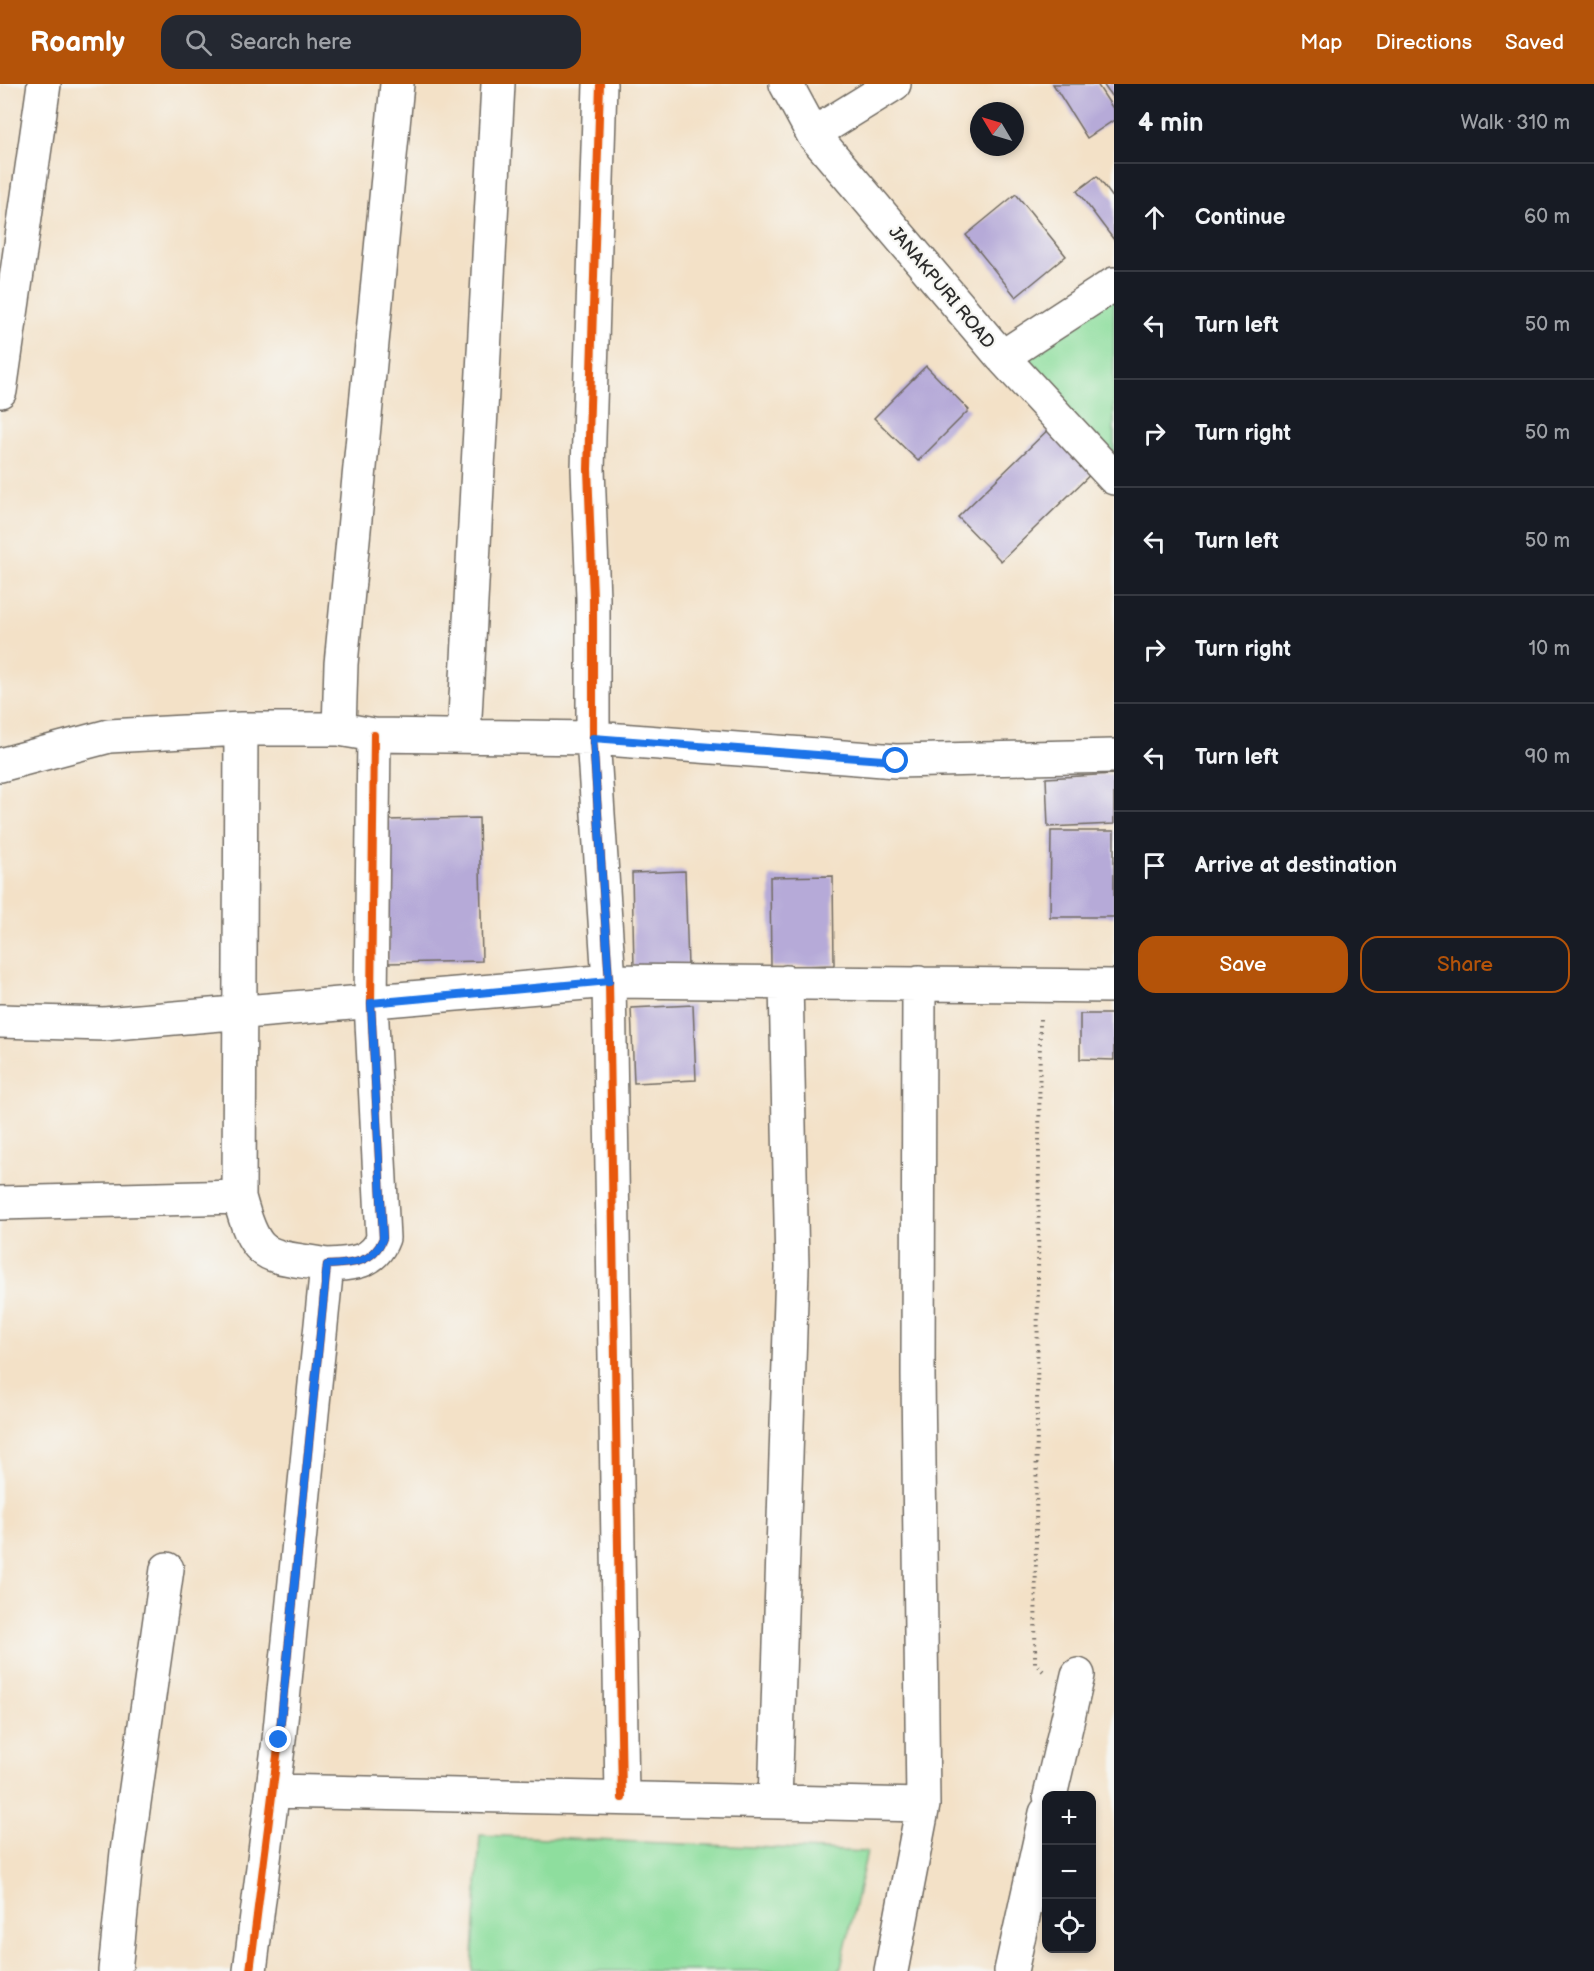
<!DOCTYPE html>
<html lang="en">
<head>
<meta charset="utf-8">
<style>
	body { margin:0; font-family:"Balsamiq Sans",sans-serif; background:#242831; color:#f1f3f6 }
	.controls { position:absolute; right:18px; bottom:18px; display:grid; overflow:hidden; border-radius:12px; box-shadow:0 3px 9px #0003 }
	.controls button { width:54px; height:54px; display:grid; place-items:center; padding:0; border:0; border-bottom:2px solid #363941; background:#171b24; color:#f1f3f6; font:30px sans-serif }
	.compass { position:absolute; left:970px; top:18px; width:54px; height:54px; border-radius:50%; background:#171b24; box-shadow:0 3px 9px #0003; rotate:308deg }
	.stop { position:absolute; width:18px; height:18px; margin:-14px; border:4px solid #1a73e8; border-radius:50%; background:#fff }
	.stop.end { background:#1a73e8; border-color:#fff; box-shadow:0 2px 6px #0008 }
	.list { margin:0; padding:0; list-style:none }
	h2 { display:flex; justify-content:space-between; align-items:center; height:78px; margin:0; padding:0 24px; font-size:26px }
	h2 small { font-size:20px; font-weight:400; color:#9ea1a6 }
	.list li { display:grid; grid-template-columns:39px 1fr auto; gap:18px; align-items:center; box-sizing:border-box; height:108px; padding:0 24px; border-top:2px solid #363941 }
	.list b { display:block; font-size:22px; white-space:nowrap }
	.list em { font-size:20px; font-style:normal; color:#9ea1a6 }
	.actions { display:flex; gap:12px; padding:18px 24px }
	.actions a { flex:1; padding:14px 0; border:2px solid #b45309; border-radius:18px; text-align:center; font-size:21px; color:#b45309 }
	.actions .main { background:#b45309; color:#fff }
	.icon { flex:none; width:33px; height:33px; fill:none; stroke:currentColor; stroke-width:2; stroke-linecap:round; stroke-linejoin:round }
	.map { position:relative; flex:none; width:1114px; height:1887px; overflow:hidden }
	header { display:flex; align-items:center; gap:36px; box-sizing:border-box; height:84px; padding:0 30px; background:#b45309; color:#fff }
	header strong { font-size:28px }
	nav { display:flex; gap:33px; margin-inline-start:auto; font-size:21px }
	.search { width:420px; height:54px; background:#242831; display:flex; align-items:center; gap:15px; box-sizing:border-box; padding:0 21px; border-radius:18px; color:#9ea1a6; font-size:22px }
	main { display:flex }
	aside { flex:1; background:#171b24 }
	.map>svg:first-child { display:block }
	.green { fill:#8ede9e; stroke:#5c8464; stroke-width:1.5 }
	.building { fill:#b6aad8 }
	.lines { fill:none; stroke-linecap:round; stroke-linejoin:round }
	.minor-casing { stroke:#716b62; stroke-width:36 }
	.path { stroke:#716b62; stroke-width:4; stroke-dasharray:1.5 4.5; stroke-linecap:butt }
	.minor { stroke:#fff; stroke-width:33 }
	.cycleway-casing { stroke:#f6f6f2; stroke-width:11 }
	.cycleway { stroke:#e8590c; stroke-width:8 }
	.route { stroke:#1a73e8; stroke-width:8 }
	.labels { text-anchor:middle; stroke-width:4.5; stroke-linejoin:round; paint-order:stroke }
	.street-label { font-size:18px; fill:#2b2b2b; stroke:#f6f6f2 }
</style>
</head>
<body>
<header>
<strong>Roamly</strong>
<div class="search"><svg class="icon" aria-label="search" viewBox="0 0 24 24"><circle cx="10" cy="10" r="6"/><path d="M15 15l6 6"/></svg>Search here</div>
<nav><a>Map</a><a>Directions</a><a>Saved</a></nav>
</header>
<main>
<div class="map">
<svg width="1114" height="1887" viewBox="0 0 1114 1887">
	<rect width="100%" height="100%" fill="#f6f6f2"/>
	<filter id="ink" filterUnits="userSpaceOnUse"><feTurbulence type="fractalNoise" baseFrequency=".0167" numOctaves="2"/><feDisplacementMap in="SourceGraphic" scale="12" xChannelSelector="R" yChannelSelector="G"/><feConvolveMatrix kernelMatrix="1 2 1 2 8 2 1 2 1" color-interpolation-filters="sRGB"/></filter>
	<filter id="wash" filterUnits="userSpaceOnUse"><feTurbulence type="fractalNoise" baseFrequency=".008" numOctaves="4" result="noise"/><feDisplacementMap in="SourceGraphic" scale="24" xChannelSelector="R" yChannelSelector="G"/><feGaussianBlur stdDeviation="1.35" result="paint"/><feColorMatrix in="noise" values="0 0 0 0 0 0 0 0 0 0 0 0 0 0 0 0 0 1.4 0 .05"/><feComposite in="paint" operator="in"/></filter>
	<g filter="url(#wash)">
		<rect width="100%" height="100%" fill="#f3e1c7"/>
		<path class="green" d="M1114,200V394L1002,273Z
			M480,1751L867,1768L840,1887H472Z"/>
		<g id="blocks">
			<path class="building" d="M1053,0H1097L1114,26V36L1087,54Z
				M1103,0H1114V16Z
				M1097,92L1114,115V156L1077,107Z
				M1016,110L1066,172L1016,213L966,151Z
				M926,282L969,326L918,377L874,334Z
				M1057,337L1100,381L1001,477L958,433Z
				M1114,690V740L1048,743L1046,694Z
				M479,734L482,877L388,879L386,736Z
				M1051,747H1114V833H1050Z
				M685,787L688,883L634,885L632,789Z
				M833,792L834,881L771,883L770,793Z
				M693,921L696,996L634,999L631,924Z
				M1080,930H1114V976L1080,975Z"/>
		</g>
	</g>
	<g filter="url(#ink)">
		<use href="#blocks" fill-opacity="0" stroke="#716b62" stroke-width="1.5"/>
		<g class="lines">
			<defs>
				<path id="minor" d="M600,0L588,385L593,514V654L609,897L622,1714
					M786,0L813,50L1002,273L1114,394
					M813,50L894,0
					M1002,273L1114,200
					M0,307L44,0
					M241,645L239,1113C257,1179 265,1170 327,1181
					M339,645L341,580L397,0
					M464,652L498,0
					M0,681L109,652L241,645H339L374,651L593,654L896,677L1114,672
					M919,899L918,1292L923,1721
					M0,937L104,940L609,897L1114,902
					M0,1119L239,1113
					M273,1707L923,1721L891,1887
					M1050,1712L1078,1591
					M775,1718L792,1184L786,898
					M115,1887L127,1768L167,1485
					M250,1887L279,1656L327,1181C352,1180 374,1179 383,1154L371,919L374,651
					M1011,1887L1046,1729"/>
			</defs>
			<use href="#minor" class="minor-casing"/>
			<path class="path" d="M1040,935L1035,1579L1043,1587"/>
			<use href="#minor" class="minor"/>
			<defs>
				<path id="cycleway" d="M600,0L588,385L593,514V654L609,897L622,1714
					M250,1887L279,1656L327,1181C352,1180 374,1179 383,1154L371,919L374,651"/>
			</defs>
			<use href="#cycleway" class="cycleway-casing"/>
			<use href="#cycleway" class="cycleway"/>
		</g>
	</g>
	<g class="lines" filter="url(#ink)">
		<path class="route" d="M279,1656L327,1181C352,1180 374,1179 383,1154L371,919L609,897L593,654L896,677"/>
	</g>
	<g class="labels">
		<g class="street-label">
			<text transform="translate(942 203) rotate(50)" y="6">JANAKPURI ROAD</text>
		</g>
	</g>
</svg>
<div class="controls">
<button>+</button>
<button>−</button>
<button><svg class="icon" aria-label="locate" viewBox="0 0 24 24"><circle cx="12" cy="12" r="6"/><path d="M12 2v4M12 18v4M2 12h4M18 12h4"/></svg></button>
</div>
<svg class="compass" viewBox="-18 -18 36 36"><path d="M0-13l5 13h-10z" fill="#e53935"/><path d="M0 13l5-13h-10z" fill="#9ea1a6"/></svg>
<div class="stop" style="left:896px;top:677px"></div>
<div class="stop end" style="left:279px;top:1656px"></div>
</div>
<aside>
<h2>4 min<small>Walk · 310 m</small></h2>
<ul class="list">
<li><svg class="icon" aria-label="ahead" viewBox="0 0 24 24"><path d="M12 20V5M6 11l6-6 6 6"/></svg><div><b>Continue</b></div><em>60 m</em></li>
<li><svg class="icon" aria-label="left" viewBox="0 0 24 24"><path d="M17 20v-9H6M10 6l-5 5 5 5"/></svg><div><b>Turn left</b></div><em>50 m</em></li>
<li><svg class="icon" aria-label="right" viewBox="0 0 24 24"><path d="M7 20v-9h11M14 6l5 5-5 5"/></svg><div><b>Turn right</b></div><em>50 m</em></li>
<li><svg class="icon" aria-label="left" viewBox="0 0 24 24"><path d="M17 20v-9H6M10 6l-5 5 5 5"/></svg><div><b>Turn left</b></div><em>50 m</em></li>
<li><svg class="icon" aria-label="right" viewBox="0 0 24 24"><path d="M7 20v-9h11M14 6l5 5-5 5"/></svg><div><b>Turn right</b></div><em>10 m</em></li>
<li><svg class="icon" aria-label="left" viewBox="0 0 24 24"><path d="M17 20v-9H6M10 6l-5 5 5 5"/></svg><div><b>Turn left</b></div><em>90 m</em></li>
<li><svg class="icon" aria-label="arrive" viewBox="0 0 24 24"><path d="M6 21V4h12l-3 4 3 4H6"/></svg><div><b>Arrive at destination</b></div></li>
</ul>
<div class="actions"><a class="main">Save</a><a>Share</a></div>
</aside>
</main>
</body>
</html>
